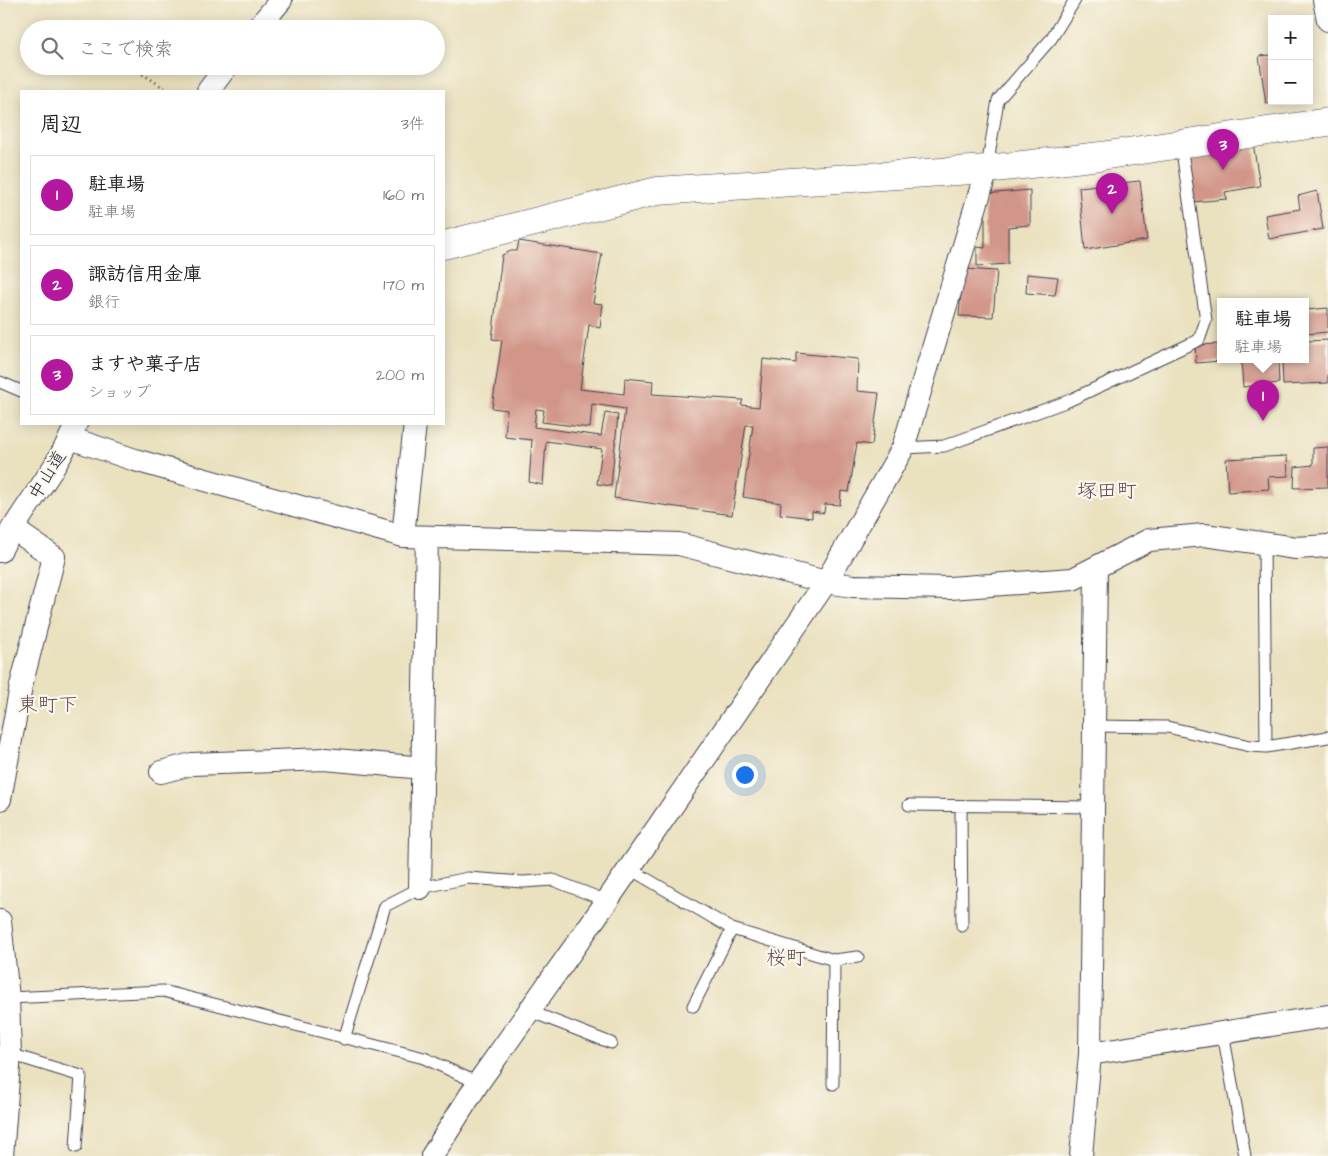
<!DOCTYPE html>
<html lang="ja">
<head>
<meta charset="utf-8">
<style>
	body { margin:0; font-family:"Architects Daughter","Klee One",sans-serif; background:#f2f2f2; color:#222 }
	.controls { position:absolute; right:15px; top:15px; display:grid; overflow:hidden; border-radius:0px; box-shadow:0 2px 12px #0003 }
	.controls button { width:45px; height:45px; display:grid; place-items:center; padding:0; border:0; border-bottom:1px solid #e0e0e0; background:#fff; color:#222; font:25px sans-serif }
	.you { position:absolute; left:744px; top:774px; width:18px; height:18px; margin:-12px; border:4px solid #fff; border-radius:50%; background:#1a73e8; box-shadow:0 0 0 8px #1a73e833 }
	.badge { display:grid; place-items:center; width:32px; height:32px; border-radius:50%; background:#b5179e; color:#fff; font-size:16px; font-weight:700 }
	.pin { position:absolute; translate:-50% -41px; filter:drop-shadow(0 1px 2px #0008) }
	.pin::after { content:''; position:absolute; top:26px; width:18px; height:15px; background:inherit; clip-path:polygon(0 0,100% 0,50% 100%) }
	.popup { position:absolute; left:1217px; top:298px; width:92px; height:65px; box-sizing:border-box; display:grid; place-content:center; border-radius:0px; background:#fff; filter:drop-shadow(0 1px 4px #0005); font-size:16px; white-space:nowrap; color:#767676 }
	.popup b { font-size:19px; color:#222 }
	.popup::after { content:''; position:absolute; left:50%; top:100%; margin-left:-10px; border:10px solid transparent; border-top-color:#fff }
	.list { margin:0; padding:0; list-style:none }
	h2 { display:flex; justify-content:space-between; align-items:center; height:65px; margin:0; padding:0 20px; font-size:21px }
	h2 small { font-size:16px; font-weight:400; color:#767676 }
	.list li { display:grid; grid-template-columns:32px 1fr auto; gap:15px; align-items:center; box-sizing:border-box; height:80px; margin:0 10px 10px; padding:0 10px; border:1px solid #e0e0e0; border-radius:0px }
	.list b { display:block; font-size:19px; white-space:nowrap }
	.list p { margin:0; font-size:16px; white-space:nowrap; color:#767676 }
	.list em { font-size:16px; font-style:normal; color:#767676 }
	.icon { flex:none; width:28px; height:28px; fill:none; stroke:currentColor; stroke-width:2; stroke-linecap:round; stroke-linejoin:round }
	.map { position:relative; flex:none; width:1328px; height:1156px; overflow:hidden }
	.search { position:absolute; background:#fff; box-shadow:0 2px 12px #0003; left:20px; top:20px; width:425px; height:55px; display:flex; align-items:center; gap:12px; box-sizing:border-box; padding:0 18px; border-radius:28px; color:#767676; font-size:19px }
	.panel { position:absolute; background:#fff; box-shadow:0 2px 12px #0003; left:20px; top:90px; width:425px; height:335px; border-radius:0px }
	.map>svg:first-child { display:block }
	.building { fill:#d29689 }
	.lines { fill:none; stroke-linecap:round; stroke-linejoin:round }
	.service-casing { stroke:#403f4f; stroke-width:13 }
	.minor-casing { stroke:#403f4f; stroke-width:24 }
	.tertiary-casing { stroke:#403f4f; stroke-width:29 }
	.path { stroke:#403f4f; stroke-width:3; stroke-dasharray:1 4; stroke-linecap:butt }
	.service { stroke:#fff; stroke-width:11 }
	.minor { stroke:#fff; stroke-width:22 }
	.tertiary { stroke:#fff; stroke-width:28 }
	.labels { text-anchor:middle; stroke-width:4.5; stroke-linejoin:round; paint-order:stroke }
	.street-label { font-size:18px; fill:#22223b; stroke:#fbf7ec }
	.quarter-label { font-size:20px; fill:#604b56; stroke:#fbf7ec }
</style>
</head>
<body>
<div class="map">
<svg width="1328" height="1156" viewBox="0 0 1328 1156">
	<rect width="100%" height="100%" fill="#fbf7ec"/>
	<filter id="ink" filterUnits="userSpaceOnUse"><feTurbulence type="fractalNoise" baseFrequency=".02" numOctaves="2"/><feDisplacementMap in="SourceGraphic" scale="10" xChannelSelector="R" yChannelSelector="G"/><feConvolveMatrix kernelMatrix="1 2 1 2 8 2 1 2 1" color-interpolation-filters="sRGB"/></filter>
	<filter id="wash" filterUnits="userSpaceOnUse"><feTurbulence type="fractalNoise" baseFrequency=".0096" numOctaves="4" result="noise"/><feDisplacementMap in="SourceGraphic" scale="20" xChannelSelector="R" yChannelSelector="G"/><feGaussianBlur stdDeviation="1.12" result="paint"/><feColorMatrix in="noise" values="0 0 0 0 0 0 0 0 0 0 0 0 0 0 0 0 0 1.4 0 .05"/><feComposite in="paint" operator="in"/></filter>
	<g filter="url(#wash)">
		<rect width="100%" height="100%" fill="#eae1bf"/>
		<g id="blocks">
			<path class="building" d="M1272,55V101L1277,102L1266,104L1259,56Z
				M1253,143L1260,186L1225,192L1227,199L1193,202L1188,154Z
				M1140,181L1147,240L1085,250L1079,187Z
				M1030,190V225L1008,227V264L977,266V247L985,248V194Z
				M1317,191L1323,229L1269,239L1265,215L1300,209L1298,196Z
				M519,241L602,254L593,303L603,304L600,328L589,325L580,389L624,394L625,378L653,381L652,394L743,400L741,405L759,407L763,359L796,363V353L858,359L857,391L879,393L872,445L857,443L849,492L841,491L840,505L825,504L824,513L812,511V518L780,514L781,503L743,497L753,425H746L732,515L614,498L625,409L592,404L590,428L542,422L544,410L536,409L534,427L601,436L605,413L618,415L611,486L597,484L602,449L546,441L543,485L529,482L532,440L505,437L507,410L492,408L502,340L492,339L502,255L511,251H517Z
				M963,269L997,271L993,317L959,316Z
				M1027,274L1058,277L1055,295L1026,293Z
				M1328,308V332L1306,334V310Z
				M1328,340V383L1283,385L1282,360H1306V341Z
				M1220,344V361L1196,363L1195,345Z
				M1241,360H1278L1279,383L1243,387Z
				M1328,447V487L1294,488L1295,467L1313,465V448Z
				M1287,456L1288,476L1268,477L1269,489L1228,492L1226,459Z"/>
		</g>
	</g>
	<g filter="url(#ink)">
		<use href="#blocks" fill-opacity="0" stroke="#403f4f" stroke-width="1"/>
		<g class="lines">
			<defs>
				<path id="service" d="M987,168L998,100L1051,39L1075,0
					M0,382L21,391
					M903,448L944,446L1068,401L1199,340L1206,320L1181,144
					M1264,542L1266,747
					M1094,726L1167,727L1250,746L1266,747L1328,737
					M909,805L1093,807
					M961,806L962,926
					M630,869L732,929L834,960L833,1084
					M834,960L858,957
					M8,998L163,991L424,1058L478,1083
					M693,1006L732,929
					M529,1011L611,1043
					M1223,1033L1245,1156
					M344,1039L385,906L420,888L468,878L523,882L553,880L607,901
					M10,1054L81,1076L76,1147"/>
				<path id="minor" d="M1324,0L1328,20
					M257,29L281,0
					M208,91L227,66
					M70,438L135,460L403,536L679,544L826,582L853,586L950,588L1073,579L1149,540L1204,535L1296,548L1328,546
					M403,536L415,424
					M0,551C23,507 58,470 76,424
					M161,772L192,764L325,759L423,768
					M0,799L21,686L54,557L12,528
					M420,888L427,537
					M0,921L8,998L10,1054L2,1156
					M1090,1054L1328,1016
					M432,1156L478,1083L607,901L826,582L903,448L987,169
					M1081,1156L1090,1054L1096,568"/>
				<path id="tertiary" d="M444,245L657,191L987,169L1101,156L1328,122"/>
			</defs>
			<use href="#service" class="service-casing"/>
			<use href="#minor" class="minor-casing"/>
			<use href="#tertiary" class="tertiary-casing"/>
			<path class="path" d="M130,66L169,91"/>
			<use href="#service" class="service"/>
			<use href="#minor" class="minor"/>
			<use href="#tertiary" class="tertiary"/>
		</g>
	</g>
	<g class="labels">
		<g class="street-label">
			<text transform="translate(47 475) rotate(-58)" y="6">中山道</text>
		</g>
		<g class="quarter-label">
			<text x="1107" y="497">塚田町</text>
			<text x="48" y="711">東町下</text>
			<text x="786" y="964">桜町</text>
		</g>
	</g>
</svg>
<div class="controls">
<button>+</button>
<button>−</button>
</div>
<div class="you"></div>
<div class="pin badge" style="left:1263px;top:421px">1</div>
<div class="popup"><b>駐車場</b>駐車場</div>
<div class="pin badge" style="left:1112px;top:214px">2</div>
<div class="pin badge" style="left:1223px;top:170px">3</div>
<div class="search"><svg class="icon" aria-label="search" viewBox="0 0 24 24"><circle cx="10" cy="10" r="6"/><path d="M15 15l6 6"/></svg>ここで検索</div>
<section class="panel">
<h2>周辺<small>3件</small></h2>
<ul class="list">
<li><span class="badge">1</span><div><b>駐車場</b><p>駐車場</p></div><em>160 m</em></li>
<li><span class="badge">2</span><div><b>諏訪信用金庫</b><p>銀行</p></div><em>170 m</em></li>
<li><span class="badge">3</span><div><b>ますや菓子店</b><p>ショップ</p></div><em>200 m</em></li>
</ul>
</section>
</div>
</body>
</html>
